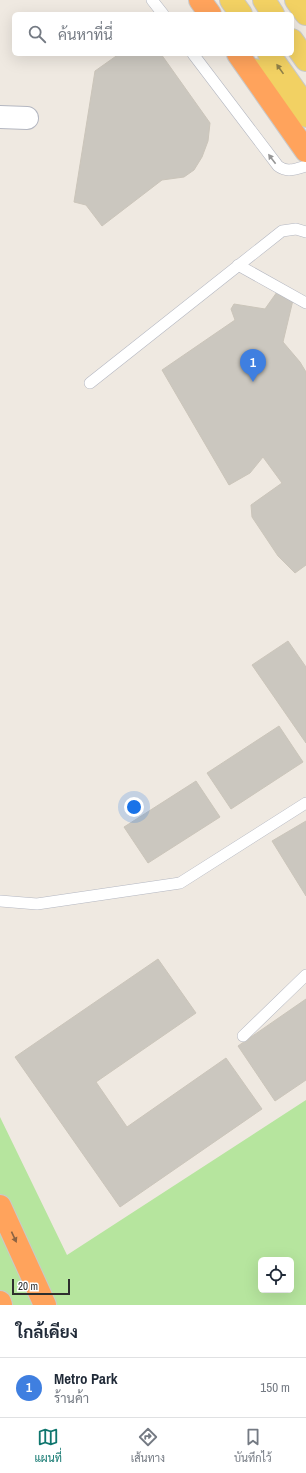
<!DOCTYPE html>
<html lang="th">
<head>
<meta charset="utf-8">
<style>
	body { margin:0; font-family:"Archivo Narrow",Sarabun,sans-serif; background:#f2f2f3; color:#1f2937 }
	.controls { position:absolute; right:12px; bottom:12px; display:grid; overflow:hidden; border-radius:6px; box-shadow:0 4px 16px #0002 }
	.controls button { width:36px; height:36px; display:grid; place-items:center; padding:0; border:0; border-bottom:1px solid #e0e1e3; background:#fff; color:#1f2937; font:20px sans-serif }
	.scale { position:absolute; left:12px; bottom:10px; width:58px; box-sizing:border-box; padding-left:4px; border:2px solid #2e2e2e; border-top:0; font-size:11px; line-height:14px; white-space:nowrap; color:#2e2e2e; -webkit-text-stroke:3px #fff; paint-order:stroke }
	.you { position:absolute; left:134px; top:807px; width:14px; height:14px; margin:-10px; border:3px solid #fff; border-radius:50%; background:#1a73e8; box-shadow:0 0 0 6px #1a73e833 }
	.badge { display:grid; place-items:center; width:26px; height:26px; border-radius:50%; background:#0f766e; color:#fff; font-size:13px; font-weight:700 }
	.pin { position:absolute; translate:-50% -33px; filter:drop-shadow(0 1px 2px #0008) }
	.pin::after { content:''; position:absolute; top:21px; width:14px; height:12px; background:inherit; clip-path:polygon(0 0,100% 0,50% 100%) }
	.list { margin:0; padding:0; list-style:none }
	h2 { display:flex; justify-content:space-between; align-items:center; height:52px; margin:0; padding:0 16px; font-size:17px }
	h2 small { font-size:13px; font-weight:400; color:#747a83 }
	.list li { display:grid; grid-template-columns:26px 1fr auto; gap:12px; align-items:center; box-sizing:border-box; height:60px; padding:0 16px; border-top:1px solid #e0e1e3 }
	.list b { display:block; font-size:15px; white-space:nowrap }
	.list p { margin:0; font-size:13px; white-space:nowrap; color:#747a83 }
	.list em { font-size:13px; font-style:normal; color:#747a83 }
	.icon { flex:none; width:22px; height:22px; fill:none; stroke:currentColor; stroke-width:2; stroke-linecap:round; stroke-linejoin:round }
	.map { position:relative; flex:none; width:306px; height:1305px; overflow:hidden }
	.search { position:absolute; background:#fff; box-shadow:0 4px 16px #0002; left:12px; right:12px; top:12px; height:44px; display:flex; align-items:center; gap:10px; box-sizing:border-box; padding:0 14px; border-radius:6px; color:#747a83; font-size:15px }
	.sheet { height:112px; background:#fff }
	nav { display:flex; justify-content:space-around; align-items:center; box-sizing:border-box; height:56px; border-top:1px solid #e0e1e3; background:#fff; font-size:11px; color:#747a83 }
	nav a { display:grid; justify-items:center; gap:2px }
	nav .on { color:#0f766e }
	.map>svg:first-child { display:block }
	.green { fill:#b6e59e; fill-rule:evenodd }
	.building { fill:#cbc7bf; stroke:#cbc5ba }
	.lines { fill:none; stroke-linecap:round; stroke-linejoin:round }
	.lane-casing { stroke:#b4b7c1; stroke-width:12 }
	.street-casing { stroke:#b4b7c1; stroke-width:24 }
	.primary-casing { stroke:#c9c9c9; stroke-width:24 }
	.highway-casing { stroke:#c9c9c9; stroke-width:24 }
	.lane { stroke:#fff; stroke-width:11 }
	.street { stroke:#fff; stroke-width:22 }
	.primary { stroke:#f2d163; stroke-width:22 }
	.highway { stroke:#ffa35c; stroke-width:22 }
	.oneway { fill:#908048 }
	.oneway2 { fill:#969696 }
	.oneway3 { fill:#8c6343 }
</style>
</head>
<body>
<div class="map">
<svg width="306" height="1305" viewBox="0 0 306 1305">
	<rect width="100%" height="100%" fill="#efe9e1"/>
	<path class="green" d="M306,1100V1305H0V1117L67,1255ZM261,1260H291V1290H261Z"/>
	<path class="building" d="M119,54H161L210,123L208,141L202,157L194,170L184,177L162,180L102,226L86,205L74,202L95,71Z
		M277,292L293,300L283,342L300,362L306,372V565L295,573L278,556L252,517L251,505L282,483L263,457L250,473L229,485L162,370L235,320L231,309L234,304L265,309Z
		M288,641L306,667V743L252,665Z
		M279,726L303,762L231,809L207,773Z
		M196,781L220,817L148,863L124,827Z
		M306,821V896L272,841Z
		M158,959L196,1013L96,1082L127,1127L226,1058L262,1109L120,1207L15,1057Z
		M306,999V1080L275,1101L238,1046Z"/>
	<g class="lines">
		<defs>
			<path id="lane" d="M152,0L163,14
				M193,54L278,166C287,173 296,169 306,166
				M238,265L306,303
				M90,383L282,231L296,229L306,232
				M0,901L37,904L180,883L306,803
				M243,1036L306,975"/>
			<path id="street" d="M0,117L27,118"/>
			<path id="primary" d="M231,0L241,14
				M264,0L273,14
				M296,0L306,14
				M292,40L306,60
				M269,54L303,102
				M255,70L306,116"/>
			<path id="highway" d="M200,0L210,14
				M238,54L306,151
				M0,1206L45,1305
				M0,1302L1,1305"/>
		</defs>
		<use href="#lane" class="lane-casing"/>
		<use href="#street" class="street-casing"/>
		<use href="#primary" class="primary-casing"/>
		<use href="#highway" class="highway-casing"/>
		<use href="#lane" class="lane"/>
		<use href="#street" class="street"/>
		<use href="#primary" class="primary"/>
		<use href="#highway" class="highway"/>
	</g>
	<defs><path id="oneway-solid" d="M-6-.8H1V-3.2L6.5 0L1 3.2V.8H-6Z"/></defs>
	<use class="oneway" href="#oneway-solid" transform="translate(280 69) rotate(-125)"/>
	<use class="oneway2" href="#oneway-solid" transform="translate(272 159) rotate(-127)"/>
	<use class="oneway3" href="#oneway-solid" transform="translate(14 1237) rotate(65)"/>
</svg>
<div class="controls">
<button><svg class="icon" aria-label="locate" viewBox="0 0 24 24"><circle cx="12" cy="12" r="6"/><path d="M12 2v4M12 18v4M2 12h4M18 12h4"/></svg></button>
</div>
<div class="scale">20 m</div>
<div class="you"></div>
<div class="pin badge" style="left:253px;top:382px;background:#3f7fe0">1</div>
<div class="search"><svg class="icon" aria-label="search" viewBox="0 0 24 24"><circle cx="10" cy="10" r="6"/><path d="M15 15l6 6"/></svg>ค้นหาที่นี่</div>
</div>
<section class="sheet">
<h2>ใกล้เคียง<small></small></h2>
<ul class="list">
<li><span class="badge" style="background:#3f7fe0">1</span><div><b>Metro Park</b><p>ร้านค้า</p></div><em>150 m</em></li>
</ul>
</section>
<nav>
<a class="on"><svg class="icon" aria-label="map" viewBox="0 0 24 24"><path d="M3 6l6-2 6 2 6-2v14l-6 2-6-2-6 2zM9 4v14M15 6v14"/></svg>แผนที่</a>
<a><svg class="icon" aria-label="directions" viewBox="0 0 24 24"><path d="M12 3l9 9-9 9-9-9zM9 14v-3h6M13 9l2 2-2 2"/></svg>เส้นทาง</a>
<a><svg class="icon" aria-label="saved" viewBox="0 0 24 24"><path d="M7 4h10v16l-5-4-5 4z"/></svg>บันทึกไว้</a>
</nav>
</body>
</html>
